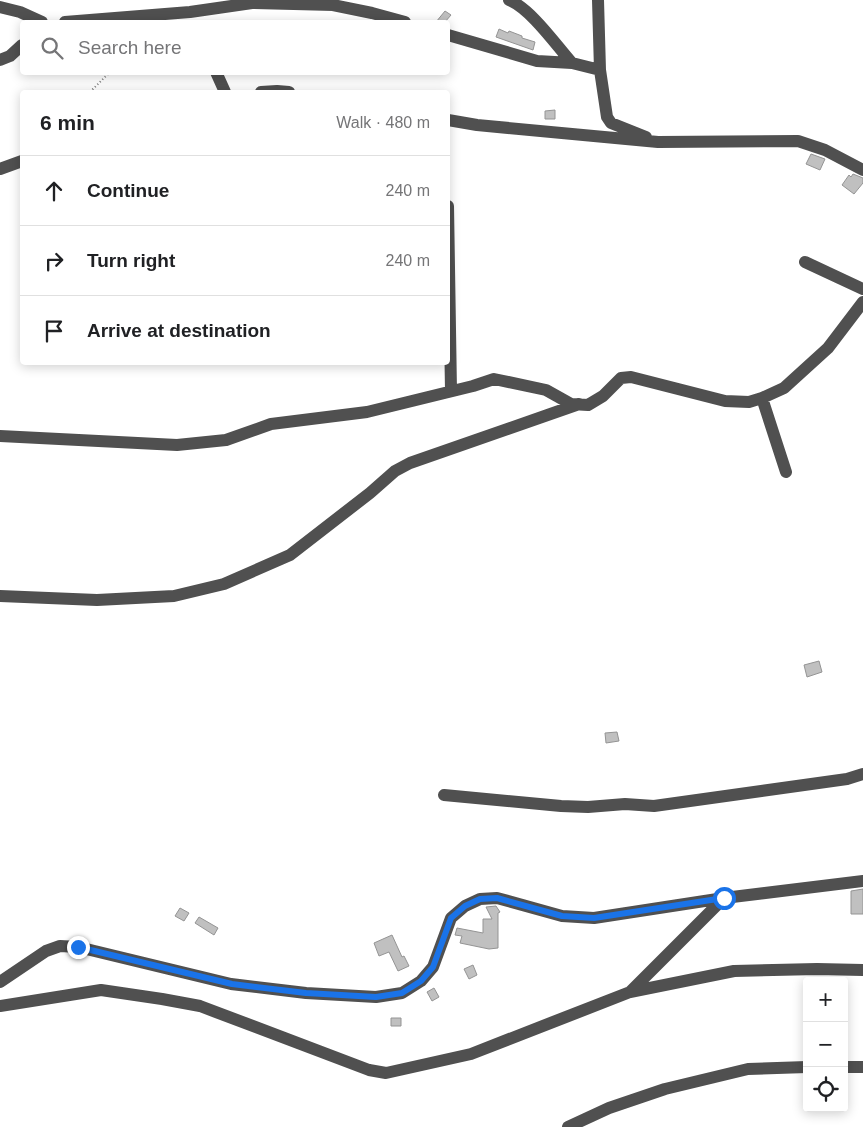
<!DOCTYPE html>
<html lang="en">
<head>
<meta charset="utf-8">
<style>
	body { margin:0; font-family:Helvetica,sans-serif; background:#f6f6f6; color:#202124 }
	.controls { position:absolute; right:15px; bottom:15px; display:grid; overflow:hidden; border-radius:5px; box-shadow:0 2px 12px #0003 }
	.controls button { width:45px; height:45px; display:grid; place-items:center; padding:0; border:0; border-bottom:1px solid #e0e0e0; background:#fff; color:#202124; font:25px sans-serif }
	.stop { position:absolute; width:15px; height:15px; margin:-11px; border:4px solid #1a73e8; border-radius:50%; background:#fff }
	.stop.end { background:#1a73e8; border-color:#fff; box-shadow:0 1px 5px #0008 }
	.list { margin:0; padding:0; list-style:none }
	h2 { display:flex; justify-content:space-between; align-items:center; height:65px; margin:0; padding:0 20px; font-size:21px }
	h2 small { font-size:16px; font-weight:400; color:#757577 }
	.list li { display:grid; grid-template-columns:32px 1fr auto; gap:15px; align-items:center; box-sizing:border-box; height:70px; padding:0 20px; border-top:1px solid #e0e0e0 }
	.list b { display:block; font-size:19px; white-space:nowrap }
	.list em { font-size:16px; font-style:normal; color:#757577 }
	.icon { flex:none; width:28px; height:28px; fill:none; stroke:currentColor; stroke-width:2; stroke-linecap:round; stroke-linejoin:round }
	.map { position:relative; flex:none; width:863px; height:1127px; overflow:hidden }
	.search { position:absolute; background:#fff; box-shadow:0 2px 12px #0003; left:20px; top:20px; width:430px; height:55px; display:flex; align-items:center; gap:12px; box-sizing:border-box; padding:0 18px; border-radius:5px; color:#757577; font-size:19px }
	.panel { position:absolute; background:#fff; box-shadow:0 2px 12px #0003; left:20px; top:90px; width:430px; height:275px; border-radius:5px }
	.map>svg:first-child { display:block }
	.building { fill:#c0c0c0; stroke:#949494 }
	.lines { fill:none; stroke-linecap:round; stroke-linejoin:round }
	.path { stroke:#727272; stroke-width:2; stroke-dasharray:1 2.5; stroke-linecap:butt }
	.minor { stroke:#505050; stroke-width:12 }
	.route { stroke:#1a73e8; stroke-width:6 }
</style>
</head>
<body>
<div class="map">
<svg width="863" height="1127" viewBox="0 0 863 1127">
	<rect width="100%" height="100%" fill="#fff"/>
	<path class="building" d="M445,11L451,15L445,22H436Z
		M499,29L508,33L509,31L522,36V38L535,42L533,50L496,37Z
		M555,110V119H545V111Z
		M811,154L825,159L820,170L806,164Z
		M853,174L863,178V183L854,194L842,185L849,175L851,177Z
		M819,661L822,672L807,677L804,665Z
		M617,732L619,741L606,743L605,733Z
		M863,889V914H851V891Z
		M496,906L500,912L498,913V948L489,949L460,943L462,936L455,935L457,928L483,933V919H492L486,907Z
		M180,908L189,913L184,921L175,916Z
		M199,917L218,928L214,935L195,923Z
		M392,935L402,957L404,956L409,966L398,971L389,952L379,956L374,943Z
		M473,965L477,975L469,979L464,969Z
		M434,988L439,997L432,1001L427,992Z
		M391,1018H401V1026H391Z"/>
	<g class="lines">
		<path class="path" d="M90,92L110,72"/>
		<path class="minor" d="M509,0C531,9 556,45 572,63
			M598,0L600,70
			M0,7L20,12L42,22
			M65,22L190,12L252,3L333,5L372,13L405,22
			M448,35L537,61L572,63L600,70L607,117L611,123L646,137
			M0,60L10,56L22,45
			M216,72L225,92
			M261,92L277,91L289,92
			M448,120L477,125L658,142L798,141L825,150L863,170
			M0,169L22,161
			M448,206L451,391
			M805,262L863,289
			M762,398L786,472
			M0,436L177,445L226,440L271,424L367,412L473,386L494,379L546,390L571,404L588,405L603,396L621,378L631,377L725,401L749,402L762,398L784,388L828,348L863,302
			M0,596L97,600L174,596L224,584L290,555L370,493L395,471L410,463L579,404
			M444,795L561,806L588,807L625,804L654,806L847,779L863,774
			M0,982L46,951L60,946L78,947L231,984L306,993L376,997L402,993L421,981L433,967L451,918L465,906L480,899L497,898L562,916L594,918L724,898L863,881
			M630,992L724,898
			M0,1006L101,990L162,999L200,1006L369,1070L386,1073L471,1054L630,992L734,971L817,969L863,970
			M844,1067H863
			M568,1127L609,1108L665,1089L748,1069L807,1067"/>
	</g>
	<g class="lines">
		<path class="route" d="M78,947L232,984L306,993L376,997L402,993L421,981L433,967L451,918L465,906L480,899L497,898L562,916L594,918L724,898"/>
	</g>
</svg>
<div class="controls">
<button>+</button>
<button>−</button>
<button><svg class="icon" aria-label="locate" viewBox="0 0 24 24"><circle cx="12" cy="12" r="6"/><path d="M12 2v4M12 18v4M2 12h4M18 12h4"/></svg></button>
</div>
<div class="stop" style="left:724px;top:898px"></div>
<div class="stop end" style="left:78px;top:947px"></div>
<div class="search"><svg class="icon" aria-label="search" viewBox="0 0 24 24"><circle cx="10" cy="10" r="6"/><path d="M15 15l6 6"/></svg>Search here</div>
<section class="panel">
<h2>6 min<small>Walk · 480 m</small></h2>
<ul class="list">
<li><svg class="icon" aria-label="ahead" viewBox="0 0 24 24"><path d="M12 20V5M6 11l6-6 6 6"/></svg><div><b>Continue</b></div><em>240 m</em></li>
<li><svg class="icon" aria-label="right" viewBox="0 0 24 24"><path d="M7 20v-9h11M14 6l5 5-5 5"/></svg><div><b>Turn right</b></div><em>240 m</em></li>
<li><svg class="icon" aria-label="arrive" viewBox="0 0 24 24"><path d="M6 21V4h12l-3 4 3 4H6"/></svg><div><b>Arrive at destination</b></div></li>
</ul>
</section>
</div>
</body>
</html>
